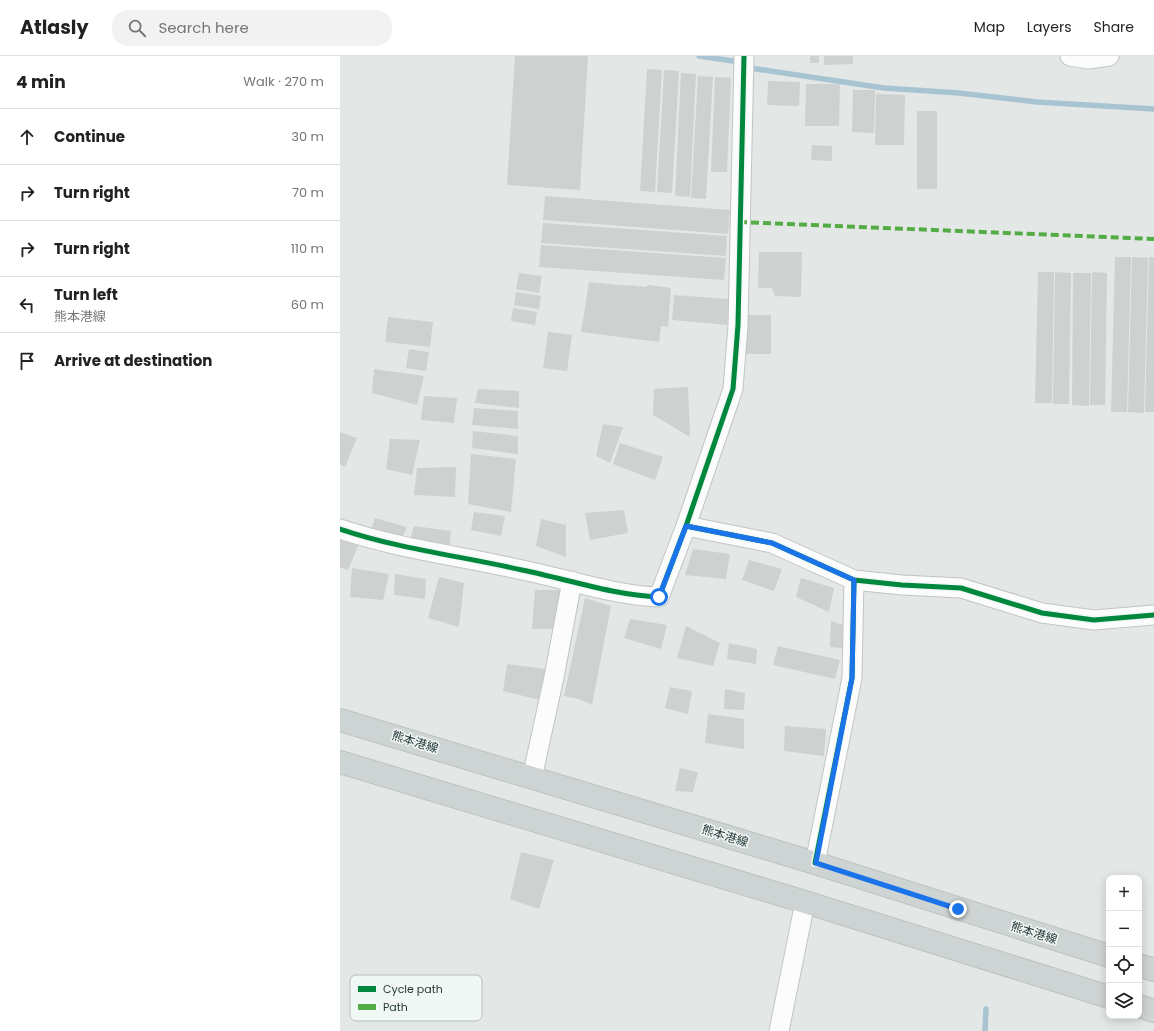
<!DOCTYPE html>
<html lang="en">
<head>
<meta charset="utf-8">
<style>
	body { margin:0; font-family:Poppins,"Noto Sans JP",sans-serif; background:#f2f2f2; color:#222 }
	.controls { position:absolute; right:12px; bottom:12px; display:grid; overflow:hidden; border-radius:8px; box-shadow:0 2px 10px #0003 }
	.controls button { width:36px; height:36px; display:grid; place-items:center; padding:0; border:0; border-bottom:1px solid #e0e0e0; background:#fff; color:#222; font:20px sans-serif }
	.stop { position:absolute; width:12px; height:12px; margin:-9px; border:3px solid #1a73e8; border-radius:50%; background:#fff }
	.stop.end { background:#1a73e8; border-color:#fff; box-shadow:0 1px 4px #0008 }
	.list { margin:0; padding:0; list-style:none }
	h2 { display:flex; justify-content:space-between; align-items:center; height:52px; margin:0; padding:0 16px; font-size:17px }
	h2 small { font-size:13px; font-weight:400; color:#767676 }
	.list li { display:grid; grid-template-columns:26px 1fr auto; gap:12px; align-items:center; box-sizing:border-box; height:56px; padding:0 16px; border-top:1px solid #e0e0e0 }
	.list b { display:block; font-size:15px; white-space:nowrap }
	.list p { margin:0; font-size:13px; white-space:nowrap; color:#767676 }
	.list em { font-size:13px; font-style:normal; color:#767676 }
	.icon { flex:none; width:22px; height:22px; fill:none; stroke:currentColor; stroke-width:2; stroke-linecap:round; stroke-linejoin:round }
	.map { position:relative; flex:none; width:814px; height:975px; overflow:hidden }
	header { display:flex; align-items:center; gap:24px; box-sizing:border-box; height:56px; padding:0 20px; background:#fff; border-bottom:1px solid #e0e0e0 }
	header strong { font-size:19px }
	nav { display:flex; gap:22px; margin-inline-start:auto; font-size:14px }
	.search { width:280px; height:36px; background:#f2f2f2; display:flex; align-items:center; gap:10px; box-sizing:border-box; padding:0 14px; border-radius:16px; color:#767676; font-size:15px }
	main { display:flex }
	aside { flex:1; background:#fff }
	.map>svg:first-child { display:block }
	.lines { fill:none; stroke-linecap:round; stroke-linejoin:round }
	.stream { stroke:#a8c3d2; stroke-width:5.5 }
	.building { fill:#cdd1d0 }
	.minor-casing { stroke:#c0c5c4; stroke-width:21 }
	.major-casing { stroke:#bcc4c3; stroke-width:24 }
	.minor { stroke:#fbfcfb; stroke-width:19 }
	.major { stroke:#ced4d3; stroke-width:22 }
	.quiet { stroke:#53ac45; stroke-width:4; stroke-dasharray:8 4; stroke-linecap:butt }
	.cycleway-casing { stroke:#f1f7f5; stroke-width:8 }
	.cycleway { stroke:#00873e; stroke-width:5 }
	.route { stroke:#1a73e8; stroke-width:5 }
	.labels { text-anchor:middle; stroke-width:3; stroke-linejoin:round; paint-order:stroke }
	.street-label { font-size:12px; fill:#233837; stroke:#f1f7f5 }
	.key { fill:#f1f7f5; stroke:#b3bebc; stroke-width:1 }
	.key-label { font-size:11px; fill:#233837 }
</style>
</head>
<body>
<header>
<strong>Atlasly</strong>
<div class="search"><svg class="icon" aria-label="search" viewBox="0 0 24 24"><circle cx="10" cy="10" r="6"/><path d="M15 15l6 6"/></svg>Search here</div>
<nav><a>Map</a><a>Layers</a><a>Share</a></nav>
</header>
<main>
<aside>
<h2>4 min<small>Walk · 270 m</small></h2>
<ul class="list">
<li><svg class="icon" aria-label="ahead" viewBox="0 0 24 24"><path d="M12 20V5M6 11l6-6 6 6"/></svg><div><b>Continue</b></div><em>30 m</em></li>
<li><svg class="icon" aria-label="right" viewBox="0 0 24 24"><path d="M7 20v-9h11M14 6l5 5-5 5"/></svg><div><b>Turn right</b></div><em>70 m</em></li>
<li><svg class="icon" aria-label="right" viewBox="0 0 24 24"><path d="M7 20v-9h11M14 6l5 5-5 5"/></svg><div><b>Turn right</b></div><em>110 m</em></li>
<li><svg class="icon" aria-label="left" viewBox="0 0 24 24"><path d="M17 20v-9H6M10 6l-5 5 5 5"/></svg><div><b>Turn left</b><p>熊本港線</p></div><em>60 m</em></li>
<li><svg class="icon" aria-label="arrive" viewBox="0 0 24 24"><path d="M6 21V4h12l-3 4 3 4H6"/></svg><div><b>Arrive at destination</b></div></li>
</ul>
</aside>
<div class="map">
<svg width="814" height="975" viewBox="0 0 814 975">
	<rect width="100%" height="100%" fill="#e3e8e7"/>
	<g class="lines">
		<path class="stream" d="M359,0L393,5L403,11L544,32L619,37L697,46L814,53
			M645,975L646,953"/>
	</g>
	<path class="building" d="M175,0H248L240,134L167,129Z
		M470,0H479V7H470Z
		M484,0H513V8L484,9Z
		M307,13L322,14L315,136L300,135Z
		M324,14L339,15L332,137L317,136Z
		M341,17L356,18L350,141L335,140Z
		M358,20L373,21L366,143L351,142Z
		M375,21L391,22L387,116H371Z
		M428,25L460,26L459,50L427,49Z
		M466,28H500L499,70H465Z
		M513,34H535L534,77L512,76Z
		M536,38L565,39L564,89H535Z
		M577,55H597V133H577Z
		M472,89L492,90V105L471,104Z
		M205,140L390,154L388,178L203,164Z
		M203,167L387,180L386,200L201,187Z
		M201,189L386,202L384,224L199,211Z
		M419,196H462L461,241L435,240L432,232H418Z
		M775,201H791L787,356H771Z
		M792,201L808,202L804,357L788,356Z
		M809,201H814V356H805Z
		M698,216H714L712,347H695Z
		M715,216L731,217L729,348H713Z
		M752,216L767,217L765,349H750Z
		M179,217L202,220L199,237L176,233Z
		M733,217H751L749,350L732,349Z
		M249,226L289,230V229L305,231L309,229L331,232L328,271L321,270L319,286L241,276Z
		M176,236L201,240L199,253L174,249Z
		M334,239L389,243L387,269L332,264Z
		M173,252L197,256L195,269L171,265Z
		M405,259H431V298H405Z
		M48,261L93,266L90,291L45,286Z
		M208,276L232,279L227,315L203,312Z
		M69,293L89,296L86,315L66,312Z
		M34,313L84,320L77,349L32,337Z
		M348,331L350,381L313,359L314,333Z
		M138,333L179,335V352L135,347Z
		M84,340L117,342L114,367L81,364Z
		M134,352L178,355V373L132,369Z
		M263,368L283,371L270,407L256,400Z
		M133,375L178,380V398L132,392Z
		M0,376L17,382L5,411L0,408Z
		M50,383L80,384L72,419L46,413Z
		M280,387L323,401L315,424L273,408Z
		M131,398L176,403L171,456L128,448Z
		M116,411L115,441L74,439L77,412Z
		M284,454L288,477L250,484L245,457Z
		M134,456L165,460L161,480L131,474Z
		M35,462L67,471L60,485L30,477Z
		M201,463L226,469V501L196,490Z
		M74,470L111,475L109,496L69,487Z
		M0,484L18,490L8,514L0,511Z
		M353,493L390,498L386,523L345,519Z
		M409,504L442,513L434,535L402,524Z
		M12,512L49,518L43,544L10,541Z
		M55,518L86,523L85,543L54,539Z
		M99,521L124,527L119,571L88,562Z
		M461,522L494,532L489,556L456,541Z
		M195,534H230L217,573H192Z
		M245,542L271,550L252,649L239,643L224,640Z
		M290,563L327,569L321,593L284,582Z
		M491,565L503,569L502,592L490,591Z
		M346,570L380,587L373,610L337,602Z
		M389,587L417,593L416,608L387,603Z
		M438,590L500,604L495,623L433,609Z
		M167,608L206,613L200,644L163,635Z
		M330,631L352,635L348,658L325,652Z
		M385,633L405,637L404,654L384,653Z
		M368,658L404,663V693L365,687Z
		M445,670L486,673L484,700L444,695Z
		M340,712L358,716L353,736L335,735Z
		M181,796L214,804L199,853L170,843Z"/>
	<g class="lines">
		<defs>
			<path id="minor" d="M730,0L749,3L769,0
				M346,470L432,487L514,524L562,529L621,532L702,557L754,564L814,559
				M0,473C59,493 121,500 182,514C227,523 272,539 319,541L346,470L393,333L398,269L404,0
				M192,722L214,621L232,525
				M475,807L512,622L514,524
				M439,975L465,846"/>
			<path id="major" d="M0,664L475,807L769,900
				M0,706L465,846L769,941
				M799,909L814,914
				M799,950L814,955"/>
		</defs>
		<use href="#minor" class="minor-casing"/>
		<use href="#major" class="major-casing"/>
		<use href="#minor" class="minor"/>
		<use href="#major" class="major"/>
		<path class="quiet" d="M399,166L814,183"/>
		<defs>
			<path id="cycleway" d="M346,470L432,487L514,524L562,529L621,532L702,557L754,564L814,559
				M0,473C59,493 121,500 182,514C227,523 272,539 319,541L346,470L393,333L398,269L404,0
				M475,807L512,622L514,524"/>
		</defs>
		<use href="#cycleway" class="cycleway-casing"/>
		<use href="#cycleway" class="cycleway"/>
	</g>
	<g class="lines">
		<path class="route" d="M319,541L346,470L432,487L514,524L512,622L476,807L618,853"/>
	</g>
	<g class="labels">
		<g class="street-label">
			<text transform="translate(75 686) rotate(17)" y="4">熊本港線</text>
			<text transform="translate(385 780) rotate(17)" y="4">熊本港線</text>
			<text transform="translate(694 877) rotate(17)" y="4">熊本港線</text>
		</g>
	</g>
	<rect x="10" y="919" width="132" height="46" rx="6" class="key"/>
	<rect x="18" y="930" width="18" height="6" fill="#00873e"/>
	<rect x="18" y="948" width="18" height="6" fill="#53ac45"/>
	<g class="key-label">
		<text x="43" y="937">Cycle path</text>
		<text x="43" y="955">Path</text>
	</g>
</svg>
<div class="controls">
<button>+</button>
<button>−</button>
<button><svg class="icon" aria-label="locate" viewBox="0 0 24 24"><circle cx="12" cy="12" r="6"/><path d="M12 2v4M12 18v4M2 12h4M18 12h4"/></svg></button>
<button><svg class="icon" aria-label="layers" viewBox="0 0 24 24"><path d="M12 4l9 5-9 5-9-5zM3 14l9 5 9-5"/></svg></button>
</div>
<div class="stop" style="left:319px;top:541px"></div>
<div class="stop end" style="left:618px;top:853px"></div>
</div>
</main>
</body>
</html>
